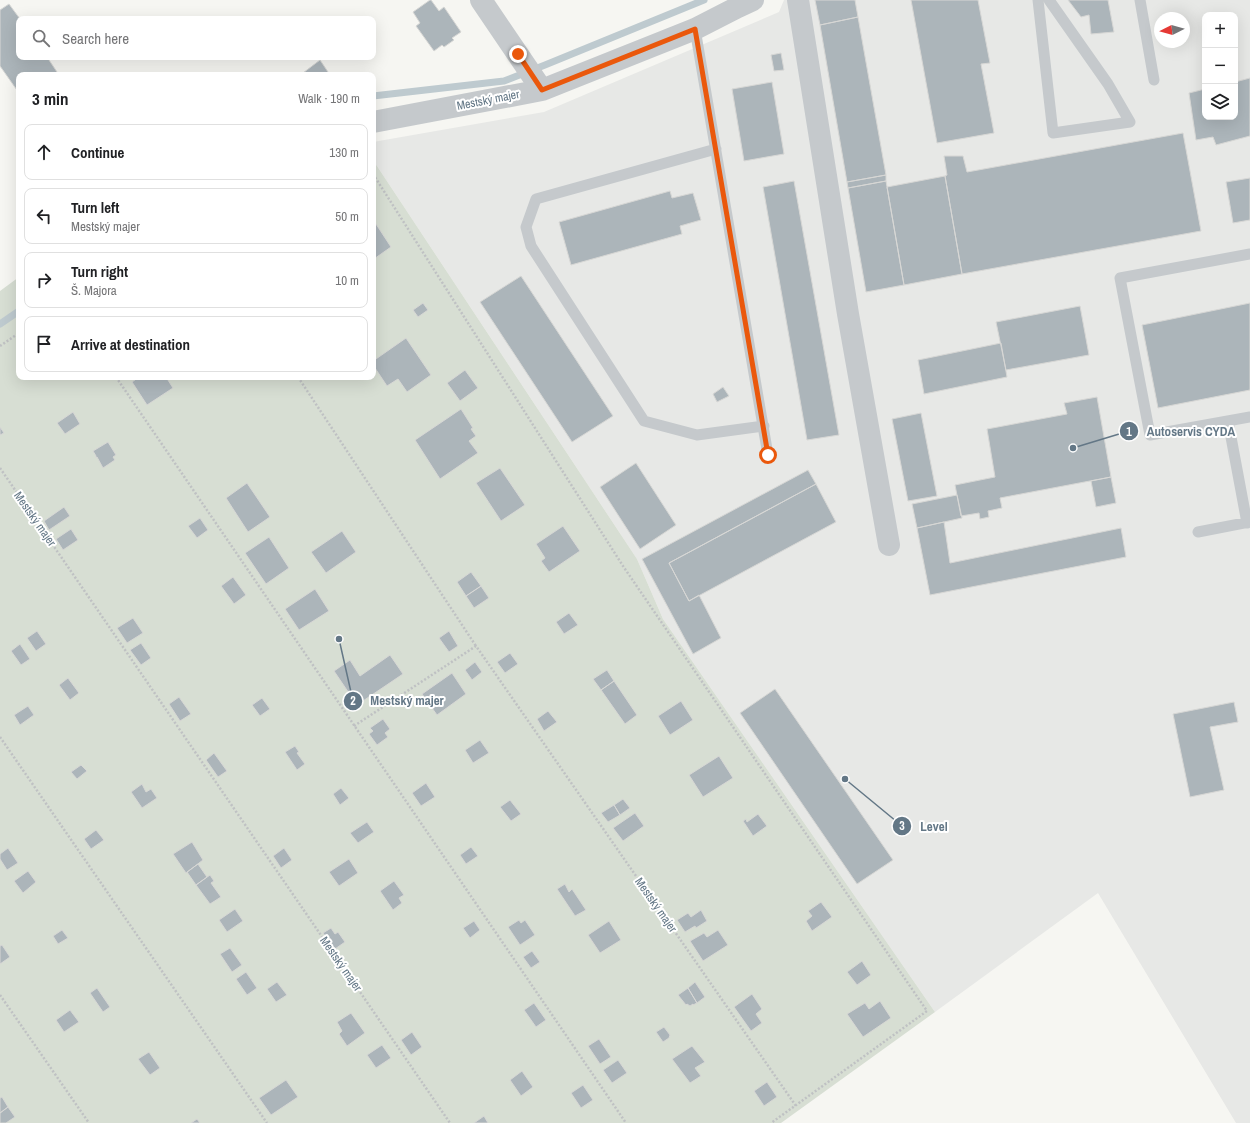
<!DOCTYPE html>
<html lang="en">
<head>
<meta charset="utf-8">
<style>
	body { margin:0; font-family:"Archivo Narrow",sans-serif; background:#f2f2f2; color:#202124 }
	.controls { position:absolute; right:12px; top:12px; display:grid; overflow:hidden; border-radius:8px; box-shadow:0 4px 16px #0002 }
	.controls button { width:36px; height:36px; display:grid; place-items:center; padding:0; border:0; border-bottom:1px solid #e0e0e0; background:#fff; color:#202124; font:20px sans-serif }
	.compass { position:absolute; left:1154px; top:12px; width:36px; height:36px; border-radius:50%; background:#fff; box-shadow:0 4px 16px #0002; rotate:264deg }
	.stop { position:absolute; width:12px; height:12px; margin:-9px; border:3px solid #ea580c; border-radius:50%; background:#fff }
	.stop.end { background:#ea580c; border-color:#fff; box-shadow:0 1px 4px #0008 }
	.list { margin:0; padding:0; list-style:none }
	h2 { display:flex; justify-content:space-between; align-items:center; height:52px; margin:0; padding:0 16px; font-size:17px }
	h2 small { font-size:13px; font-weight:400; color:#757577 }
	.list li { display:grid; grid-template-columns:26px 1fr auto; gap:12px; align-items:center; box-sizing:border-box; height:56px; margin:0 8px 8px; padding:0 8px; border:1px solid #e0e0e0; border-radius:8px }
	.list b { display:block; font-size:15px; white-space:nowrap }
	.list p { margin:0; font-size:13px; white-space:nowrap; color:#757577 }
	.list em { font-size:13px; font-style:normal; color:#757577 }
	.icon { flex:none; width:22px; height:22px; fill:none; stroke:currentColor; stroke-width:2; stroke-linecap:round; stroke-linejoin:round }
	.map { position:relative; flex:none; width:1250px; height:1123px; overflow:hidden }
	.search { position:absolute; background:#fff; box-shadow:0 4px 16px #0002; left:16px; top:16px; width:360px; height:44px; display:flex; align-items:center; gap:10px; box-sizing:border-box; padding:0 14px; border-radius:8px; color:#757577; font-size:15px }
	.panel { position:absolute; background:#fff; box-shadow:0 4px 16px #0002; left:16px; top:72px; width:360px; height:308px; border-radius:8px }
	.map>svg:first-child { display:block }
	.built { fill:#e7e8e6; fill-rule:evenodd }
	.green { fill:#d7ded3 }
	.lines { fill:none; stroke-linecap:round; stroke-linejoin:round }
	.stream { stroke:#becacf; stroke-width:7 }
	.building { fill:#acb5ba; stroke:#d7d7d5 }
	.path { stroke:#bfc1c3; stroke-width:2.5; stroke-dasharray:2 2; stroke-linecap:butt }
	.service { stroke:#c5c9cc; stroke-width:11 }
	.minor { stroke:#c5c9cc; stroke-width:22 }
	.route { stroke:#ea580c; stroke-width:5 }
	.labels { text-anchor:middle; stroke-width:4; stroke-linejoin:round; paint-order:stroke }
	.street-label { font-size:12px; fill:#637786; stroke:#fff }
	.leader { fill:none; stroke:#637786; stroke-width:1.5 }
	.callout-dot { fill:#637786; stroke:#fff; stroke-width:1.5 }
	.mark-label { font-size:12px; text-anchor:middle; font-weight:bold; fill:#fff }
	.callout-label { font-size:13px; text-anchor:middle; font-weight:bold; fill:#637786; stroke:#fff; stroke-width:4; stroke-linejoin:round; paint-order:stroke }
</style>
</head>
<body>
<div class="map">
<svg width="1250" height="1123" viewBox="0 0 1250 1123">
	<rect width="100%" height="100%" fill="#f6f6f2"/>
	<path class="built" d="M784,0H1250V1123H1236L1098,893L935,1012L663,619L637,559L373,160V142L544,112L779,12ZM1205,15H1235V117H1205ZM1160,18H1184V42H1160Z"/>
	<path class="green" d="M373,160L637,559L663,619L935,1012L781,1123H0V291L19,277V377H373Z"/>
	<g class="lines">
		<path class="stream" d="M373,96L504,81L545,65L704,0
			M0,324L19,311"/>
	</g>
	<path class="building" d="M430,0H431L439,11L444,7L461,32L452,38L454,40L444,47L442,45L434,51L416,26L420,23L413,12Z
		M815,0H855L858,17L820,25Z
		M911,0H978L990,63L981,64L994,133L937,143Z
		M1068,0H1108L1114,32L1091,34L1089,15L1081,17Z
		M9,4L20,19H19V57H47L59,75H19V93L0,66V10Z
		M858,17L886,175L847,182L820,25Z
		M781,53L784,70L774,71L771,55Z
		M320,60L328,72L323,75H304L303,73Z
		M1250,78V136L1216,145L1213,137L1196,140L1189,93L1205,89V117H1235V82Z
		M772,82L784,154L744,161L732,89Z
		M1183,133L1201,231L962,274L945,176L947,175L944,156H963L967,172Z
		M886,175V181L848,188L847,182Z
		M945,176L962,274L904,285L887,187Z
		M1250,178V220L1233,223L1226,182Z
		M794,181L839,435L807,440L763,187Z
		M886,181L904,285L866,292L848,188Z
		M670,191L672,198L693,193L701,220L680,226L682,234L571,265L559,222Z
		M376,224L391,247L374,259L373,226Z
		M521,276L613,416L572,442L480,302Z
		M423,303L428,310L418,317L413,310Z
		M1250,303V390L1158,408L1142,325Z
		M1080,306L1089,355L1006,370L996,322Z
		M406,338L431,375L407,392L398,379L387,386L373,365V361Z
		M1001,343L1007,377L924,394L918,360Z
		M465,370L478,388L460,401L447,383Z
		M139,377H166L173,388L147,405L132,382Z
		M723,387L729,396L717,402L713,394Z
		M1097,397L1111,477L1000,498L1002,508L988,511L989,517L980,519L979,513L961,516L955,485L995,477L987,429L1067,414L1064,403Z
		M461,409L473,428L471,429L476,436L469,441L478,453L440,479L415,440Z
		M73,412L80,424L65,434L57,423Z
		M921,413L937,496L908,501L892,419Z
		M0,427L4,433L0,435Z
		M108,442L116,455L113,457L115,460L103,468L97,457L96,458V456L93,451Z
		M636,463L676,525L640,549L600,487Z
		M500,468L525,505L501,521L476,483Z
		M808,470L816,484L669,563L689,601L699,595L721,638L693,654L642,559Z
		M1111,477L1116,503L1096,507L1091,481Z
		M247,483L270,517L248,532L226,498Z
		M816,484L836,522L689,601L669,563Z
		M957,495L962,518L917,528L912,504Z
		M64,507L70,516L49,530L44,521Z
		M200,518L208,530L197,538L188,526Z
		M944,522L950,563L1121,528L1126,557L930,595L917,528Z
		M563,526L580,551L549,572L541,561L545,558L536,544Z
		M71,529L78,540L63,550L56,539Z
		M342,531L356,552L326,573L311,552Z
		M269,537L289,568L266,584L245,553Z
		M471,572L481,586L466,596L457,582Z
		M233,577L246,595L234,604L221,586Z
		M481,586L489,598L474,608L466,596Z
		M315,589L329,611L299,630L285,609Z
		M569,613L578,625L564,634L556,622Z
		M133,618L143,633L127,643L117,628Z
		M37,631L46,644L36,651L27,638Z
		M449,631L458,646L449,652L439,638Z
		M141,643L151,658L141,665L130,650Z
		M20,644L30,659L21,665L11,651Z
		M510,653L518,664L505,673L497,662Z
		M390,655L403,674L357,705L334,671L350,660L360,676Z
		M475,662L482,672L472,680L465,670Z
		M607,670L614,681L601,690L593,679Z
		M452,673L466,694L437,715L422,694Z
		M68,678L79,693L70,700L59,685Z
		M614,681L637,715L625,724L601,690Z
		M775,689L893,860L857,884L740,713Z
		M179,697L191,714L180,721L169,704Z
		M262,698L270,709L260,716L252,705Z
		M681,701L693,720L670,735L658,716Z
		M1234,702L1238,722L1210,727L1224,790L1190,797L1173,714Z
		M28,706L34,715L20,725L14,715Z
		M548,711L557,722L544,731L537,719Z
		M383,719L390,729L385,733L388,737L377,745L369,734L373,731L370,728Z
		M480,740L489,753L473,763L465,750Z
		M295,746L299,752L297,753L305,764L297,770L285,752Z
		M214,753L227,771L218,777L206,760Z
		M719,756L733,778L703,797L689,775Z
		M81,765L87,771L77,779L71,772Z
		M426,783L435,797L421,806L412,793Z
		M142,784L146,792L151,789L157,798L142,808L131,792Z
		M341,788L349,798L340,805L333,794Z
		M623,799L630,808L620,815L614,805Z
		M510,800L521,814L511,821L500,807Z
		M614,805L620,815L608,822L601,813Z
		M635,813L644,826L623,841L613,828Z
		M758,814L767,826L753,836L743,821L746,819L747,822Z
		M367,822L374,832L358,843L350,833Z
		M96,830L104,840L91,849L84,839Z
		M192,842L203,860L186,873L173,854Z
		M471,847L478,856L466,864L460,855Z
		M8,848L18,863L7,870L0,859V854Z
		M284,848L292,860L281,868L273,856Z
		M349,859L358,873L339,886L329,872Z
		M198,864L207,877L196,885L187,872Z
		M28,871L36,882L23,893L14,881Z
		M210,875L214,881L211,883L221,897L210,904L196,885Z
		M394,881L404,895L399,898L402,903L393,910L380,891Z
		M565,884L569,892L572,889L586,910L575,916L557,889Z
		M821,902L832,917L812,931L806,921L812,916L808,911Z
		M235,909L243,921L227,932L219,920Z
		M701,910L707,921L696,928L695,926L685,932L677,920L688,913L691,917Z
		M519,920L521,923L525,920L535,935L520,945L508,927Z
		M474,921L480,930L470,938L463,928Z
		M609,921L621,940L600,953L588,935Z
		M331,928L335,934L338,932L345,942L335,949L323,933Z
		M62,930L68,938L58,944L53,936Z
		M718,930L728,945L703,961L690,941L704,933L707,937Z
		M2,945L10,957L0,964V946Z
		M230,948L242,965L232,972L220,954Z
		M532,951L540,962L531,968L523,957Z
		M862,961L871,975L857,985L847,972Z
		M246,972L257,988L247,995L236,979Z
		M277,982L287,995L276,1002L267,989Z
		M695,982L705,997L697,1003L688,988Z
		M97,988L110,1007L103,1012L90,993Z
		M688,988L697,1003L693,1005V1004L690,1006L687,1004L686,1005L678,995Z
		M752,994L762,1009L756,1014L762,1023L751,1031L734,1007Z
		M880,1001L891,1018L863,1037L847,1014L865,1003L869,1009Z
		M534,1003L546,1020L536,1027L524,1010Z
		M70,1010L79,1022L64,1032L56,1020Z
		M351,1013L365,1033L347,1046L339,1034L342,1031L337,1022Z
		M664,1027L670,1035L669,1038L663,1042L656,1032Z
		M412,1032L422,1047L411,1055L401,1040Z
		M599,1039L611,1057L600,1064L588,1046Z
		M382,1045L391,1058L376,1068L367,1055Z
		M692,1046L705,1062L695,1068L701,1076L690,1083L672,1059Z
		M149,1052L160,1068L150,1075L138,1059Z
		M618,1060L627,1073L612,1083L603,1070Z
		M522,1071L533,1087L521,1096L510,1080Z
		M286,1080L298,1097L271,1115L259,1098Z
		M767,1082L777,1097L764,1106L754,1091Z
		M583,1085L593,1100L581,1108L571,1093Z
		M2,1097L8,1107L0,1113V1098Z
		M8,1107L15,1117L6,1123H0V1113Z
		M484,1116L488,1123H474Z
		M197,1119L200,1123H191Z"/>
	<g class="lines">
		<path class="path" d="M373,174L623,566L927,1011L771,1123
			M0,346L19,333
			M116,377L626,1123
			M298,377L476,646
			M0,468L450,1123
			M354,726L476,646L796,1106
			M0,737L267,1123
			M0,995L89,1123"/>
		<path class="service" d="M1038,0L1053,133L1130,122L1108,84L1049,0
			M1140,0L1154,80
			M695,29L768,455
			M716,149L536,199L526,227L531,246L644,421L697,435L764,426
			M1250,254L1120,278L1150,435L1250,417
			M1228,421L1247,523
			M1198,532L1250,522"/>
		<path class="minor" d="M481,0L542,90
			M798,0L848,314L889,545
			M373,122L542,90L695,29L738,7L753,0"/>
	</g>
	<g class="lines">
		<path class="route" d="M518,54L542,90L695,29L768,455"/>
	</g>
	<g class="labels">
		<g class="street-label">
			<text transform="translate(488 100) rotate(-11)" y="4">Mestský majer</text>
			<text transform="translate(35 519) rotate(55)" y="4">Mestský majer</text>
			<text transform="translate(656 905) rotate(55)" y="4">Mestský majer</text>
			<text transform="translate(341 964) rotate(55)" y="4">Mestský majer</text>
		</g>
	</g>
	<path class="leader" d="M1073 448L1129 431M339 639L353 701M845 779L902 826"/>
	<g class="callout-dot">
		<circle cx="1073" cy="448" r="4"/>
		<circle cx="339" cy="639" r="4"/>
		<circle cx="845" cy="779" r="4"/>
		<circle cx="1129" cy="431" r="10"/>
		<circle cx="353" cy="701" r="10"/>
		<circle cx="902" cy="826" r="10"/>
	</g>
	<g class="mark-label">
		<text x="1129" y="436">1</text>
		<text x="353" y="705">2</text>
		<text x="902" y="830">3</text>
	</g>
	<g class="callout-label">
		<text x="1191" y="436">Autoservis CYDA</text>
		<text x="407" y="705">Mestský majer</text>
		<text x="934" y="831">Level</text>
	</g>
</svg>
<div class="controls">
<button>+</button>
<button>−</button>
<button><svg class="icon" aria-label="layers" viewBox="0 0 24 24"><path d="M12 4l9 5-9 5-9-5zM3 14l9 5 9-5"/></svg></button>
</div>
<svg class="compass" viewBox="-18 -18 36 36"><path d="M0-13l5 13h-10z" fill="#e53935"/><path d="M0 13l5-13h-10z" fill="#757577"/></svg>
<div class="stop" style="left:768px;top:455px"></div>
<div class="stop end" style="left:518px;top:54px"></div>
<div class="search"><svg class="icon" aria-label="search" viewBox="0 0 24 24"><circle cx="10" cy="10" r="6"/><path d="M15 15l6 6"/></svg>Search here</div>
<section class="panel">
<h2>3 min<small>Walk · 190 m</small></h2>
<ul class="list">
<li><svg class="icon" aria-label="ahead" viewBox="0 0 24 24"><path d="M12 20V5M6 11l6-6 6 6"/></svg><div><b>Continue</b></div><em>130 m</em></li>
<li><svg class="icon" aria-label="left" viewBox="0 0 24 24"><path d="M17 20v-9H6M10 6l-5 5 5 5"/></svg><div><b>Turn left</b><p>Mestský majer</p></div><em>50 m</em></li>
<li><svg class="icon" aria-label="right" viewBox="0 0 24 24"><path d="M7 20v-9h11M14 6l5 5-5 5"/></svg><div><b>Turn right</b><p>Š. Majora</p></div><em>10 m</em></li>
<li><svg class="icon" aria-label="arrive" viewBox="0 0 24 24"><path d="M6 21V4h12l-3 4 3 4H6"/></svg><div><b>Arrive at destination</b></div></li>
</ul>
</section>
</div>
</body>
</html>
